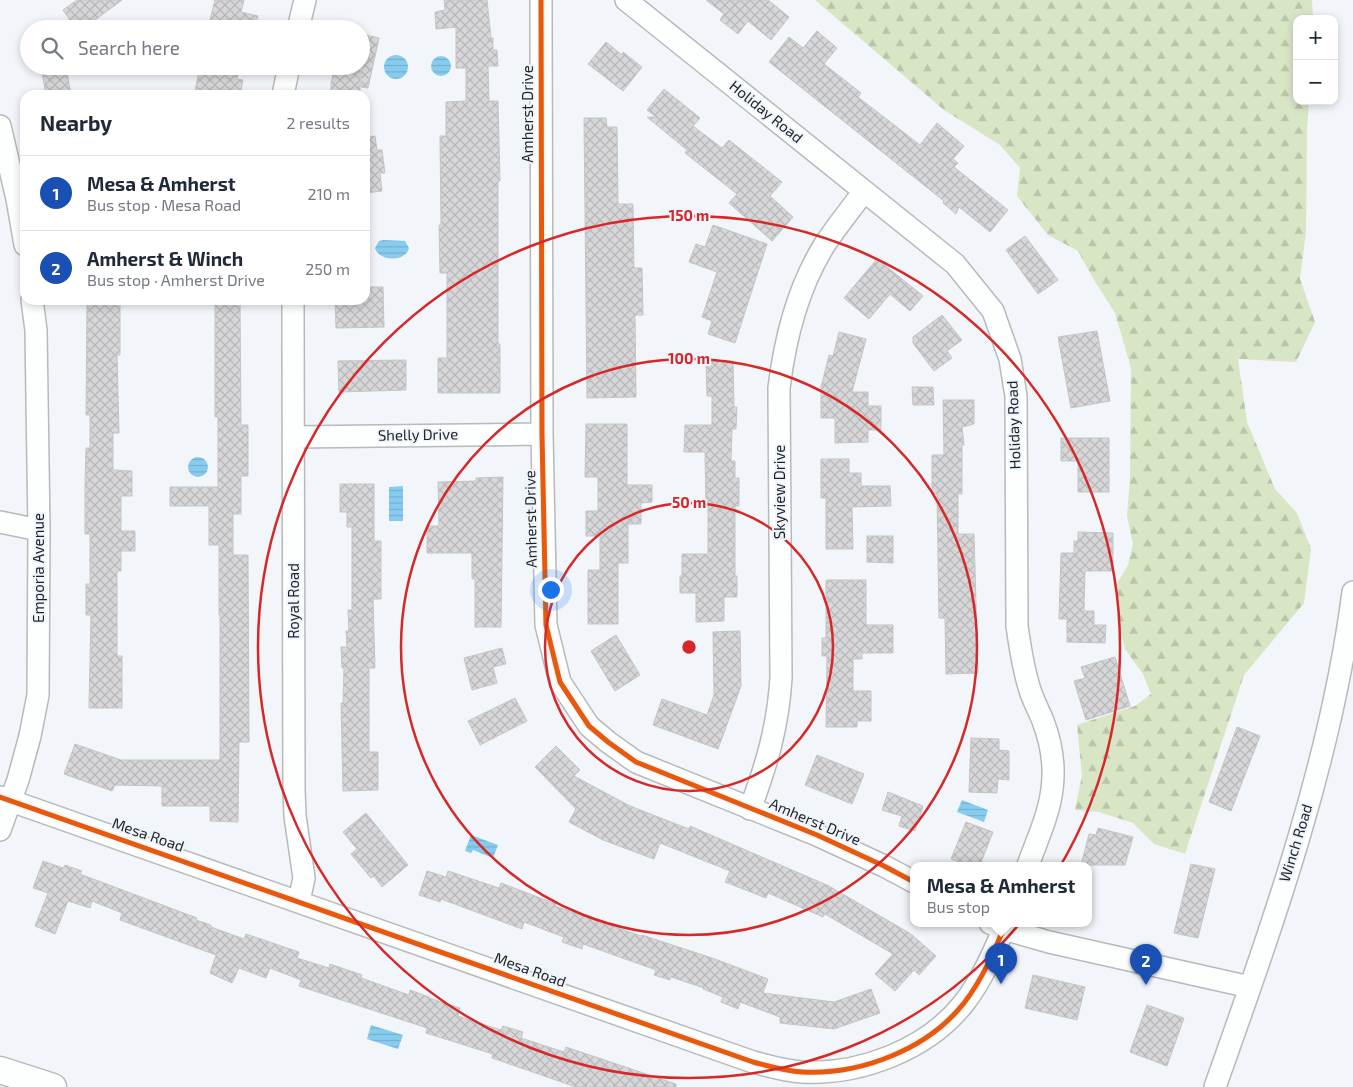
<!DOCTYPE html>
<html lang="en">
<head>
<meta charset="utf-8">
<style>
	body { margin:0; font-family:"Exo 2",sans-serif; background:#f2f2f3; color:#1f2937 }
	.controls { position:absolute; right:15px; top:15px; display:grid; overflow:hidden; border-radius:10px; box-shadow:0 2px 8px #0003 }
	.controls button { width:45px; height:45px; display:grid; place-items:center; padding:0; border:0; border-bottom:1px solid #e0e1e3; background:#fff; color:#1f2937; font:25px sans-serif }
	.you { position:absolute; left:550px; top:589px; width:18px; height:18px; margin:-12px; border:4px solid #fff; border-radius:50%; background:#1a73e8; box-shadow:0 0 0 8px #1a73e833 }
	.badge { display:grid; place-items:center; width:32px; height:32px; border-radius:50%; background:#0b8043; color:#fff; font-size:16px; font-weight:700 }
	.pin { position:absolute; translate:-50% -41px; filter:drop-shadow(0 1px 2px #0008) }
	.pin::after { content:''; position:absolute; top:26px; width:18px; height:15px; background:inherit; clip-path:polygon(0 0,100% 0,50% 100%) }
	.popup { position:absolute; left:910px; top:862px; width:182px; height:65px; box-sizing:border-box; display:grid; place-content:center; border-radius:10px; background:#fff; filter:drop-shadow(0 1px 4px #0005); font-size:16px; white-space:nowrap; color:#747a83 }
	.popup b { font-size:19px; color:#1f2937 }
	.popup::after { content:''; position:absolute; left:50%; top:100%; margin-left:-10px; border:10px solid transparent; border-top-color:#fff }
	.list { margin:0; padding:0; list-style:none }
	h2 { display:flex; justify-content:space-between; align-items:center; height:65px; margin:0; padding:0 20px; font-size:21px }
	h2 small { font-size:16px; font-weight:400; color:#747a83 }
	.list li { display:grid; grid-template-columns:32px 1fr auto; gap:15px; align-items:center; box-sizing:border-box; height:75px; padding:0 20px; border-top:1px solid #e0e1e3 }
	.list b { display:block; font-size:19px; white-space:nowrap }
	.list p { margin:0; font-size:16px; white-space:nowrap; color:#747a83 }
	.list em { font-size:16px; font-style:normal; color:#747a83 }
	.icon { flex:none; width:28px; height:28px; fill:none; stroke:currentColor; stroke-width:2; stroke-linecap:round; stroke-linejoin:round }
	.map { position:relative; flex:none; width:1353px; height:1087px; overflow:hidden }
	.search { position:absolute; background:#fff; box-shadow:0 2px 8px #0003; left:20px; top:20px; width:350px; height:55px; display:flex; align-items:center; gap:12px; box-sizing:border-box; padding:0 18px; border-radius:28px; color:#747a83; font-size:19px }
	.panel { position:absolute; background:#fff; box-shadow:0 2px 8px #0003; left:20px; top:90px; width:350px; height:215px; border-radius:15px }
	.map>svg:first-child { display:block }
	.forest { fill:url(#forest-firs) }
	.water { fill:url(#water-rules) }
	.building { fill:url(#building-cross-hatch); stroke:#c5c5c7 }
	.lines { fill:none; stroke-linecap:round; stroke-linejoin:round }
	.minor-casing { stroke:#b7b9bc; stroke-width:24 }
	.major-casing { stroke:#b7b9bc; stroke-width:29 }
	.minor { stroke:#fdfefe; stroke-width:21 }
	.major { stroke:#fdfefe; stroke-width:26 }
	.cycleway-casing { stroke:#eff5fc; stroke-width:8 }
	.cycleway { stroke:#e8590c; stroke-width:5 }
	.ring { fill:none; stroke:#d62828; stroke-width:2.5 }
	.labels { text-anchor:middle; stroke-width:4; stroke-linejoin:round; paint-order:stroke }
	.street-label { font-size:15px; fill:#1f2124; stroke:#eff5fc }
	.centre { fill:#d62828; stroke:#eff5fc; stroke-width:2.5 }
	.ring-label { font-size:15px; text-anchor:middle; font-weight:bold; fill:#d62828; stroke:#eff5fc; stroke-width:4; stroke-linejoin:round; paint-order:stroke }
</style>
</head>
<body>
<div class="map">
<svg width="1353" height="1087" viewBox="0 0 1353 1087">
	<defs>
		<pattern id="forest-firs" width="22" height="20" patternUnits="userSpaceOnUse" patternTransform="scale(1.25)"><rect width="22" height="20" fill="#d8e6c6"/><path d="M5 1l3.5 6h-7zM16 11l3.5 6h-7z" fill="#b9c5aa"/></pattern>
		<pattern id="water-rules" width="6" height="5" patternUnits="userSpaceOnUse" patternTransform="scale(1.25)"><rect width="6" height="5" fill="#87ccef"/><path d="M0 2.5h6" fill="none" stroke="#74afcd"/></pattern>
		<pattern id="building-cross-hatch" width="8" height="8" patternUnits="userSpaceOnUse" patternTransform="scale(1.25)"><rect width="8" height="8" fill="#d7d7d9"/><path d="M0 0l8 8M0 8l8-8" fill="none" stroke="#b8b8ba"/></pattern>
	</defs>
	<rect width="100%" height="100%" fill="#f2f5f9"/>
	<path class="forest" d="M815,0H1312L1313,19H1297V101H1309L1307,130L1306,232L1300,279L1315,322L1296,362L1238,359L1247,422L1275,489L1297,513L1311,549L1304,603L1244,675L1185,854L1154,844L1133,823L1099,812L1075,810L1082,775L1077,725L1135,706L1151,694L1143,674L1125,649L1120,627L1116,585L1128,565L1133,544L1127,516L1130,479L1131,368L1115,313L1094,280L1078,251L1048,235L1017,196L1020,168L1000,145L944,110Z"/>
	<path class="water" d="M384 67a12 12 0 1 1 24 0a12 12 0 1 1-24 0Z
		M431 66a10 10 0 1 1 20 0a10 10 0 1 1-20 0Z
		M383,240L405,241L409,248C406,262 379,262 375,248L379,241Z
		M188 467a10 10 0 1 1 20 0a10 10 0 1 1-20 0Z
		M403,486V521H389V487Z
		M962,800L988,810L984,822L957,812Z
		M471,835L498,845L493,858L473,850L471,853L465,851Z
		M371,1025L403,1035L398,1049L367,1039Z"/>
	<path class="building" d="M77,0H122L83,29H76L63,10Z
		M215,0H244L241,12L258,16L255,29H228L209,24Z
		M444,0H487L491,38H493V50H497L498,66H488L489,101H498L500,181H498V344H500V393H438V358H447V273H440L439,225H441L440,136H446V102L466,101V68H456V27L436,29L435,12L445,10Z
		M706,0H768L789,17L771,40L748,21L738,34L720,20L724,14Z
		M817,31L837,48L824,64L861,93L858,97L920,145L937,123L964,146L953,159L958,163L954,167L1008,210L990,232L959,207L956,214L943,203L944,201L769,62L789,37L803,48Z
		M361,34L379,38L368,88L361,87Z
		M606,42L622,55L623,52L642,67L623,91L588,64Z
		M41,66H66L71,95H46Z
		M200,66H240L237,79L243,80L240,95H214L195,91Z
		M335,66H360V95H331V83Z
		M664,89L700,118L693,126L722,148L729,140L782,182L770,196L793,217L772,241L729,203L737,194L685,153L687,150L647,117H656L647,110Z
		M584,118H606L607,127H617L618,204H633L634,268H642L643,315H635L636,397L587,398Z
		M375,136L377,150H382L385,173H380L382,191L365,193V137Z
		M713,225L767,244L735,343L708,334L712,321L702,317L717,272L689,262L696,244L705,247Z
		M1025,236L1058,280L1038,294L1006,250Z
		M877,259L923,296L910,311L890,294L869,319L844,298Z
		M365,287H383L384,327L336,328L335,300H365Z
		M87,300H120V355H117L119,433H113V470L132,471V496H121V531H135V551H121V571H117V656H122V708H89L91,615H86V584H90V534H85V484L86,448H90V415H86Z
		M215,300H240L241,425H248V476H241V514H233V555H248L249,742H239L238,822L210,821V806H162V786L115,785L112,791L64,774L75,744L121,760H220V615H219V545H209V506H170V487H218V417H215Z
		M942,315L962,340L947,351L952,358L934,371L913,343V337Z
		M1097,331L1110,401L1071,408L1058,337Z
		M839,332L866,339L852,392H868V406H881V430H868V442L835,443V418H821V387L829,355L833,356Z
		M406,360V390L339,392L338,361Z
		M706,361H733L734,407H737L736,429H732L731,461H735V478H739V506H735V576H737V597H724V621L696,622V593H680V576H682V554H708V506H706L705,452H684L685,425H712V396H707Z
		M912,387H933L934,405H913Z
		M943,400H974V424L962,427L964,445H962V494H958V534H974L978,673L946,674L945,618H939L937,494H932V455H944Z
		M586,424H627V485H652V502L641,503V524H628V563H618V624H588V570H600V536H586V511H598V477H585Z
		M1061,438H1109V492H1078V461H1061Z
		M821,459H849V473H861V486H890L891,506L852,507L853,549H826V498H821Z
		M503,477L501,627H475V579H472V553H427V526H439L438,482L476,481V478Z
		M340,484H374V541H381V599H373L375,668H369V752H378V790L343,791L341,703H343L344,668H342L341,647H347L346,631H349L348,610H352V527H347V512H340Z
		M1078,532L1113,533V571H1085L1084,611H1094V625H1106L1105,643L1067,642V619H1059L1061,553H1074V541H1078Z
		M867,536H893V563L867,562Z
		M826,580H866V625H893V653H862V659H853V691H871V721H857V727H826L827,656H822V638H826Z
		M740,631L741,686L718,749L653,725L662,699L707,715L714,695L713,632Z
		M616,635L640,675L615,691L591,651Z
		M502,648L506,664L493,667L497,683L472,690L464,658Z
		M1115,657L1130,706L1086,720L1074,681L1085,678L1081,667Z
		M515,698L527,721L480,745L468,721Z
		M1237,727L1260,736L1231,811L1209,802Z
		M971,738L999,739V750L1009,751V780L998,779L997,793L969,792Z
		M556,746L580,770L574,776L630,806L689,829L690,826L829,886L911,934L936,956L919,975L914,970L895,991L875,974L893,954L825,914L823,917L768,893L766,898L725,882L730,871L660,843L654,859L603,840L569,822L576,809L535,767Z
		M817,755L864,774L852,804L805,785Z
		M888,792L923,806L915,831L899,826L902,816L882,810Z
		M366,813L408,865L382,887L374,876L371,878L351,854L357,849L343,832Z
		M966,822L993,832L980,865H967L951,859Z
		M1098,828L1133,837L1125,865H1081L1089,834L1096,835Z
		M43,861L63,868L65,865L82,871L80,874L197,918L196,920L211,925V927L244,939L246,934L299,952L297,958L329,968L330,964L362,975L361,978L409,995L410,990L429,997V998L460,1008L458,1016L501,1030L503,1026L523,1032L521,1038L564,1052L566,1047L676,1084V1087H576L492,1058L493,1054L426,1033L427,1028L299,986L301,980L270,968L266,978L239,968L232,983L210,973L216,955L120,920L122,913L92,901L90,908L68,901L55,934L35,926L48,893L33,888Z
		M1191,864L1215,869L1198,938L1174,933Z
		M427,871L446,877L448,871L499,888L501,883L556,904L555,906L641,936L642,935L715,959L768,979L763,993L834,1002L871,989L880,1013L834,1029L780,1023V1017L740,1002L738,1009L721,1002L723,997L703,989L704,988L671,977L670,980L654,975L656,970L583,944L582,949L562,942L564,937L524,922L522,929L441,899L440,902L419,895Z
		M1033,975L1085,987L1077,1020L1025,1008Z
		M1147,1005L1184,1018L1167,1066L1130,1052Z"/>
	<g class="lines">
		<defs>
			<path id="minor" d="M541,0L542,434L546,625L560,682L589,726L608,742L636,762L817,835L884,866L914,882
				M626,0L955,264L993,311L1010,359L1016,396L1017,626C1020,647 1023,669 1030,690C1033,700 1039,711 1043,721C1051,742 1055,767 1052,789C1049,815 1037,840 1028,865
				M298,29L305,0
				M283,95L289,66
				M0,126L17,199L25,245
				M293,300L294,790L295,816L304,878L299,901
				M294,437L542,434
				M0,522L39,530
				M0,797L753,1062C769,1066 785,1071 802,1072C860,1075 927,1050 964,1003C982,980 995,950 1006,923
				M750,809C767,764 778,726 781,678L779,388C785,338 798,287 825,244C837,226 851,209 864,191
				M0,830L18,780L30,736L38,695L39,530L36,330L32,300
				M990,923L1004,929L1049,942L1250,987
				M1215,1087C1272,926 1331,763 1353,592"/>
			<path id="major" d="M0,1070L53,1087"/>
		</defs>
		<use href="#minor" class="minor-casing"/>
		<use href="#major" class="major-casing"/>
		<use href="#minor" class="minor"/>
		<use href="#major" class="major"/>
		<defs>
			<path id="cycleway" d="M541,0L542,434L546,625L560,682L589,726L608,742L636,762L817,835L884,866L914,882
				M0,797L753,1062C769,1066 785,1071 802,1072C860,1075 927,1050 964,1003C982,980 995,950 1006,923"/>
		</defs>
		<use href="#cycleway" class="cycleway-casing"/>
		<use href="#cycleway" class="cycleway"/>
	</g>
	<g class="ring">
		<circle cx="689" cy="647" r="144"/>
		<circle cx="689" cy="647" r="288"/>
		<circle cx="689" cy="647" r="431"/>
	</g>
	<g class="labels">
		<g class="street-label">
			<text transform="translate(766 112) rotate(39)" y="5">Holiday Road</text>
			<text transform="translate(528 114) rotate(-90)" y="5">Amherst Drive</text>
			<text transform="translate(1014 425) rotate(-92)" y="5">Holiday Road</text>
			<text transform="translate(418 435) rotate(-1)" y="5">Shelly Drive</text>
			<text transform="translate(780 492) rotate(-90)" y="5">Skyview Drive</text>
			<text transform="translate(531 519) rotate(-91)" y="5">Amherst Drive</text>
			<text transform="translate(39 568) rotate(-90)" y="5">Emporia Avenue</text>
			<text transform="translate(294 601) rotate(-90)" y="5">Royal Road</text>
			<text transform="translate(815 822) rotate(23)" y="5">Amherst Drive</text>
			<text transform="translate(148 835) rotate(19)" y="5">Mesa Road</text>
			<text transform="translate(1296 843) rotate(-73)" y="5">Winch Road</text>
			<text transform="translate(530 970) rotate(20)" y="5">Mesa Road</text>
		</g>
	</g>
	<circle cx="689" cy="647" r="8" class="centre"/>
	<g class="ring-label">
		<text x="689" y="221">150 m</text>
		<text x="689" y="364">100 m</text>
		<text x="689" y="508">50 m</text>
	</g>
</svg>
<div class="controls">
<button>+</button>
<button>−</button>
</div>
<div class="you"></div>
<div class="pin badge" style="left:1001px;top:984px;background:#1a4fb4">1</div>
<div class="popup"><b>Mesa &amp; Amherst</b>Bus stop</div>
<div class="pin badge" style="left:1146px;top:985px;background:#1a4fb4">2</div>
<div class="search"><svg class="icon" aria-label="search" viewBox="0 0 24 24"><circle cx="10" cy="10" r="6"/><path d="M15 15l6 6"/></svg>Search here</div>
<section class="panel">
<h2>Nearby<small>2 results</small></h2>
<ul class="list">
<li><span class="badge" style="background:#1a4fb4">1</span><div><b>Mesa &amp; Amherst</b><p>Bus stop · Mesa Road</p></div><em>210 m</em></li>
<li><span class="badge" style="background:#1a4fb4">2</span><div><b>Amherst &amp; Winch</b><p>Bus stop · Amherst Drive</p></div><em>250 m</em></li>
</ul>
</section>
</div>
</body>
</html>
